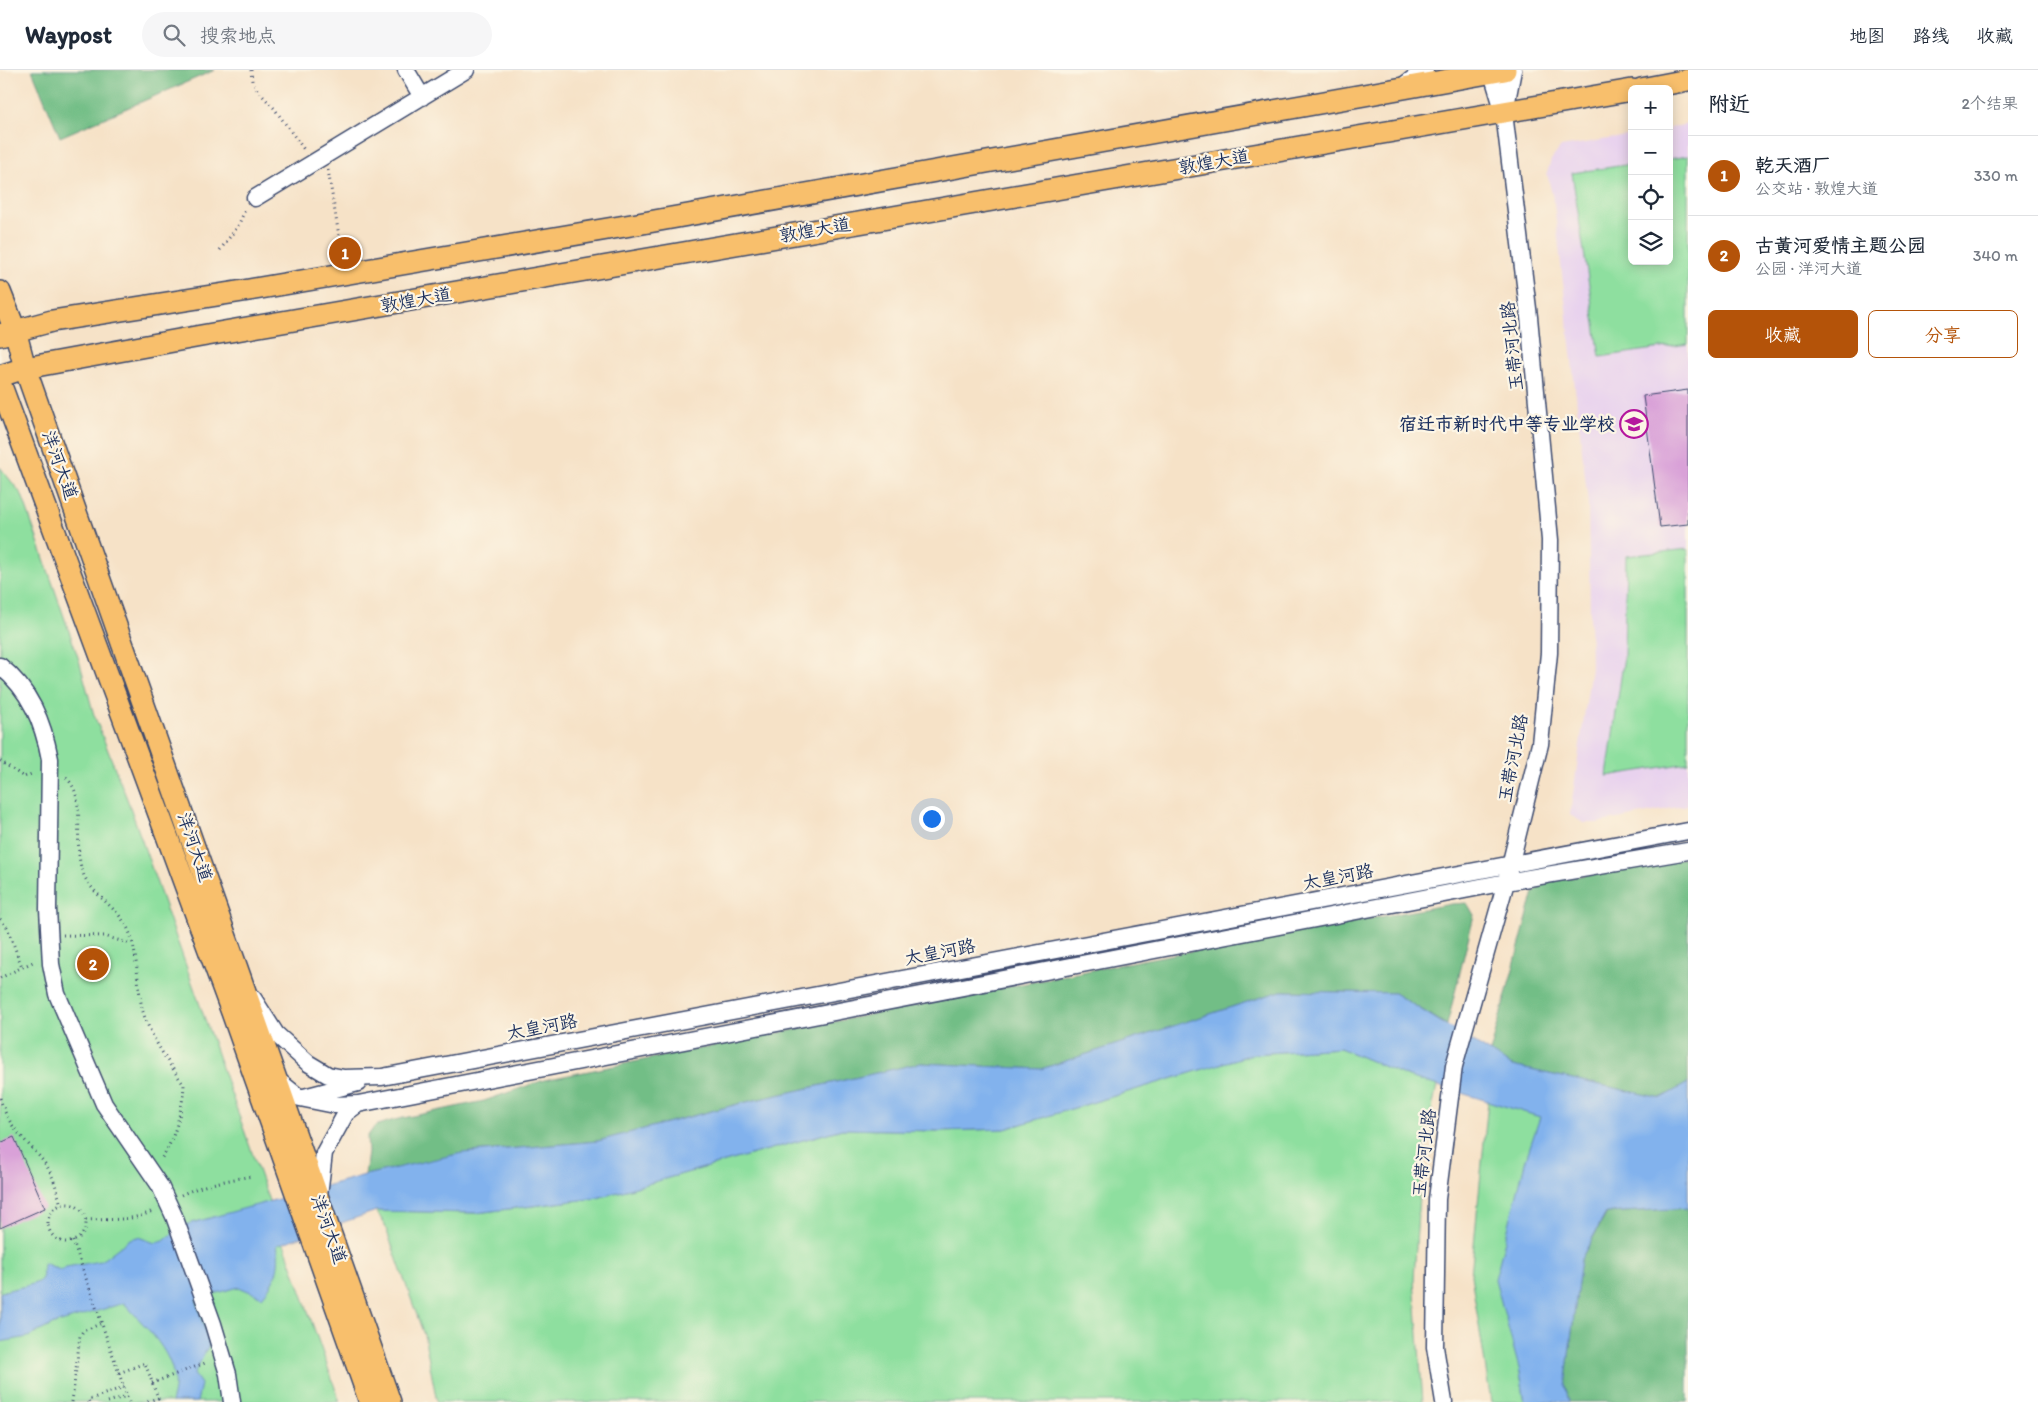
<!DOCTYPE html>
<html lang="zh">
<head>
<meta charset="utf-8">
<style>
	body { margin:0; font-family:Itim,"LXGW WenKai TC",sans-serif; background:#f6f6f7; color:#1f2937 }
	.controls { position:absolute; right:15px; top:15px; display:grid; overflow:hidden; border-radius:8px; box-shadow:0 2px 12px #0003 }
	.controls button { width:45px; height:45px; display:grid; place-items:center; padding:0; border:0; border-bottom:1px solid #e0e1e3; background:#fff; color:#1f2937; font:25px sans-serif }
	.you { position:absolute; left:931px; top:748px; width:18px; height:18px; margin:-12px; border:4px solid #fff; border-radius:50%; background:#1a73e8; box-shadow:0 0 0 8px #1a73e833 }
	.badge { display:grid; place-items:center; width:32px; height:32px; border-radius:50%; background:#b45309; color:#fff; font-size:16px; font-weight:700 }
	.pin { position:absolute; translate:-50% -50%; border:2px solid #fff; box-shadow:0 1px 5px #0006 }
	.list { margin:0; padding:0; list-style:none }
	h2 { display:flex; justify-content:space-between; align-items:center; height:65px; margin:0; padding:0 20px; font-size:21px }
	h2 small { font-size:16px; font-weight:400; color:#747a83 }
	.list li { display:grid; grid-template-columns:32px 1fr auto; gap:15px; align-items:center; box-sizing:border-box; height:80px; padding:0 20px; border-top:1px solid #e0e1e3 }
	.list b { display:block; font-size:19px; white-space:nowrap }
	.list p { margin:0; font-size:16px; white-space:nowrap; color:#747a83 }
	.list em { font-size:16px; font-style:normal; color:#747a83 }
	.actions { display:flex; gap:10px; padding:15px 20px }
	.actions a { flex:1; padding:11px 0; border:1px solid #b45309; border-radius:8px; text-align:center; font-size:18px; color:#b45309 }
	.actions .main { background:#b45309; color:#fff }
	.icon { flex:none; width:28px; height:28px; fill:none; stroke:currentColor; stroke-width:2; stroke-linecap:round; stroke-linejoin:round }
	.map { position:relative; flex:none; width:1688px; height:1332px; overflow:hidden }
	header { display:flex; align-items:center; gap:30px; box-sizing:border-box; height:70px; padding:0 25px; background:#fff; border-bottom:1px solid #e0e1e3 }
	header strong { font-size:24px }
	nav { display:flex; gap:28px; margin-inline-start:auto; font-size:18px }
	.search { width:350px; height:45px; background:#f6f6f7; display:flex; align-items:center; gap:12px; box-sizing:border-box; padding:0 18px; border-radius:28px; color:#747a83; font-size:19px }
	main { display:flex }
	aside { flex:1; background:#fff }
	.map>svg:first-child { display:block }
	.built { fill:#e8d2ee }
	.green { fill:#8edf9f; stroke:#54877e }
	.forest { fill:#72be86; stroke:#467672 }
	.water { fill:#82b2ed; stroke:#4e70a6 }
	.building { fill:#d9a1d8 }
	.lines { fill:none; stroke-linecap:round; stroke-linejoin:round }
	.minor-casing { stroke:#3c4a6e; stroke-width:19 }
	.major-casing { stroke:#3c4a6e; stroke-width:24 }
	.path { stroke:#3c4a6e; stroke-width:3; stroke-dasharray:1 4; stroke-linecap:butt }
	.minor { stroke:#fff; stroke-width:16 }
	.major { stroke:#f8bf6c; stroke-width:21 }
	.labels { text-anchor:middle; stroke-width:4.5; stroke-linejoin:round; paint-order:stroke }
	.street-label { font-size:18px; fill:#1b2f5e; stroke:#fcf5e5 }
	.poi-label { font-size:18px; font-weight:bold; fill:#1b2f5e; stroke:#fcf5e5; text-anchor:end }
</style>
</head>
<body>
<header>
<strong>Waypost</strong>
<div class="search"><svg class="icon" aria-label="search" viewBox="0 0 24 24"><circle cx="10" cy="10" r="6"/><path d="M15 15l6 6"/></svg>搜索地点</div>
<nav><a>地图</a><a>路线</a><a>收藏</a></nav>
</header>
<main>
<div class="map">
<svg width="1688" height="1332" viewBox="0 0 1688 1332">
	<rect width="100%" height="100%" fill="#fcf5e5"/>
	<filter id="ink" filterUnits="userSpaceOnUse"><feTurbulence type="fractalNoise" baseFrequency=".02" numOctaves="2"/><feDisplacementMap in="SourceGraphic" scale="10" xChannelSelector="R" yChannelSelector="G"/><feConvolveMatrix kernelMatrix="1 2 1 2 8 2 1 2 1" color-interpolation-filters="sRGB"/></filter>
	<filter id="wash" filterUnits="userSpaceOnUse"><feTurbulence type="fractalNoise" baseFrequency=".0096" numOctaves="4" result="noise"/><feDisplacementMap in="SourceGraphic" scale="20" xChannelSelector="R" yChannelSelector="G"/><feGaussianBlur stdDeviation="1.12" result="paint"/><feColorMatrix in="noise" values="0 0 0 0 0 0 0 0 0 0 0 0 0 0 0 0 0 1.4 0 .05"/><feComposite in="paint" operator="in"/></filter>
	<g filter="url(#wash)">
		<rect width="100%" height="100%" fill="#f6e2c7"/>
		<path class="built" d="M1688,54V735L1597,753H1584L1570,745L1591,598L1588,432L1554,133L1547,103L1551,90L1561,77L1632,65V191H1669V58Z"/>
		<path class="green" d="M1688,86V274L1600,287L1572,103L1632,94V191H1669V89Z
			M0,397L22,425L79,590L94,645L129,734L340,1332H0Z
			M1688,479V693L1607,706L1624,586L1626,486Z
			M1340,978L1409,1007L1437,1015L1421,1091L1414,1210L1423,1332H437L424,1265L384,1153L376,1141L476,1143L597,1128L842,1059L939,1061L1005,1059L1253,984Z
			M1488,1031L1541,1047L1526,1089L1520,1302L1525,1332H1491L1471,1205Z"/>
		<path class="forest" d="M32,0H215L60,67Z
			M1688,787V1013L1661,1028L1512,996L1490,983L1534,822L1545,812Z
			M1467,833L1474,845L1447,955L1394,923L1281,921L1041,999L921,993L742,1033L598,1071L471,1082L365,1105L368,1082L367,1067L375,1056L394,1050L484,1031L544,1010L1142,890L1451,834Z
			M1688,1138V1332H1569L1565,1316L1581,1189L1607,1143Z"/>
		<path class="water" d="M1281,921L1394,923L1512,996L1661,1028L1688,1013V1138L1606,1143L1581,1189L1565,1316L1569,1332H1525L1520,1302L1495,1209L1526,1089L1540,1047L1409,1007L1340,978L1253,984L1005,1059L939,1061L842,1059L597,1128L476,1143L376,1141L277,1175C281,1196 276,1211 262,1227L239,1217L196,1229L209,1275L194,1304L201,1314L197,1332H171C186,1292 148,1260 124,1233L54,1254L28,1267L0,1272V1223C9,1218 39,1216 42,1208C44,1204 41,1198 44,1193L60,1200L66,1197L101,1191L130,1169L138,1167L155,1173L164,1171L181,1156L365,1105L462,1083L598,1071L742,1033L921,993L1041,999Z"/>
		<g id="blocks">
			<path class="building" d="M1688,320V454L1660,457L1643,326Z
				M14,1067L45,1138L0,1158V1073Z"/>
		</g>
	</g>
	<g filter="url(#ink)">
		<use href="#blocks" fill-opacity="0" stroke="#3c4a6e" stroke-width="1"/>
		<g class="lines">
			<defs>
				<path id="minor" d="M406,0L422,27
					M1400,18L1425,0
					M1505,41L1513,0
					M255,128L466,0
					M0,596C30,620 43,652 50,689L48,839L51,894L57,924L104,1034L160,1116L174,1146L213,1254L228,1304L232,1332
					M253,928L276,964L308,993L328,1005L344,1008L382,1007L1688,761
					M275,1008L300,1028L335,1035L358,1034
					M304,1027L358,1013
					M319,1125L324,1083L346,1043L358,1034L1506,812L1688,781
					M1444,1332L1435,1277L1437,1129L1454,996L1506,812L1540,674L1549,583L1550,470L1529,247L1504,43L1491,0"/>
				<path id="major" d="M1641,19L1688,10
					M0,222L15,260L25,298L390,1332
					M0,265L52,251L243,221L643,153L1505,0
					M0,306L25,298L201,266L1632,20
					M0,313L232,942L370,1332"/>
			</defs>
			<use href="#minor" class="minor-casing"/>
			<use href="#major" class="major-casing"/>
			<path class="path" d="M251,0L252,11L258,21L274,38L305,81
				M328,100L339,166
				M220,180L238,156L245,140
				M0,691L24,707L34,703
				M66,708C86,724 75,767 80,792C85,824 115,832 128,859C138,882 137,914 142,938C147,961 170,996 184,1015C183,1037 174,1073 160,1090
				M0,849L7,857L22,897
				M63,865L104,866L131,874
				M0,908L35,891
				M0,1028C9,1061 28,1070 46,1095C54,1107 57,1121 61,1135
				M181,1125C204,1114 228,1110 253,1106
				M48 1153a19 19 0 1 1 38 0a19 19 0 1 1-38 0Z
				M86,1150C108,1149 134,1152 154,1140
				M73,1171L129,1332
				M119,1303L145,1293L158,1328L146,1332
				M152,1313L208,1292
				M72,1332L80,1266L83,1261L100,1254
				M89,1332L88,1330L124,1317
				M108,1332L127,1326"/>
			<use href="#minor" class="minor"/>
			<use href="#major" class="major"/>
		</g>
	</g>
	<defs>
		<symbol id="school-ring" viewBox="-11 -11 22 22"><circle r="9.5" fill="#fcf5e5" stroke="#b5179e" stroke-width="1.5"/><path d="M0-5L7-2L0 1L-7-2ZM-4 1L0 2.5L4 1V4Q0 6-4 4Z" fill="#b5179e"/></symbol>
	</defs>
	<g fill-rule="evenodd">
		<use href="#school-ring" x="1618" y="338" width="32" height="32"/>
	</g>
	<g class="labels">
		<g class="street-label">
			<text transform="translate(1214 92) rotate(-10)" y="6">敦煌大道</text>
			<text transform="translate(815 160) rotate(-10)" y="6">敦煌大道</text>
			<text transform="translate(416 230) rotate(-10)" y="6">敦煌大道</text>
			<text transform="translate(1512 276) rotate(-96)" y="6">玉带河北路</text>
			<text transform="translate(60 395) rotate(70)" y="6">洋河大道</text>
			<text transform="translate(1513 688) rotate(-79)" y="6">玉带河北路</text>
			<text transform="translate(195 777) rotate(71)" y="6">洋河大道</text>
			<text transform="translate(1338 807) rotate(-11)" y="6">太皇河路</text>
			<text transform="translate(940 882) rotate(-11)" y="6">太皇河路</text>
			<text transform="translate(542 957) rotate(-11)" y="6">太皇河路</text>
			<text transform="translate(1424 1083) rotate(-83)" y="6">玉带河北路</text>
			<text transform="translate(329 1159) rotate(70)" y="6">洋河大道</text>
		</g>
		<g class="poi-label">
			<text x="1615" y="360">宿迁市新时代中等专业学校</text>
		</g>
	</g>
</svg>
<div class="controls">
<button>+</button>
<button>−</button>
<button><svg class="icon" aria-label="locate" viewBox="0 0 24 24"><circle cx="12" cy="12" r="6"/><path d="M12 2v4M12 18v4M2 12h4M18 12h4"/></svg></button>
<button><svg class="icon" aria-label="layers" viewBox="0 0 24 24"><path d="M12 4l9 5-9 5-9-5zM3 14l9 5 9-5"/></svg></button>
</div>
<div class="you"></div>
<div class="pin badge" style="left:345px;top:183px">1</div>
<div class="pin badge" style="left:93px;top:894px">2</div>
</div>
<aside>
<h2>附近<small>2个结果</small></h2>
<ul class="list">
<li><span class="badge">1</span><div><b>乾天酒厂</b><p>公交站 · 敦煌大道</p></div><em>330 m</em></li>
<li><span class="badge">2</span><div><b>古黄河爱情主题公园</b><p>公园 · 洋河大道</p></div><em>340 m</em></li>
</ul>
<div class="actions"><a class="main">收藏</a><a>分享</a></div>
</aside>
</main>
</body>
</html>
